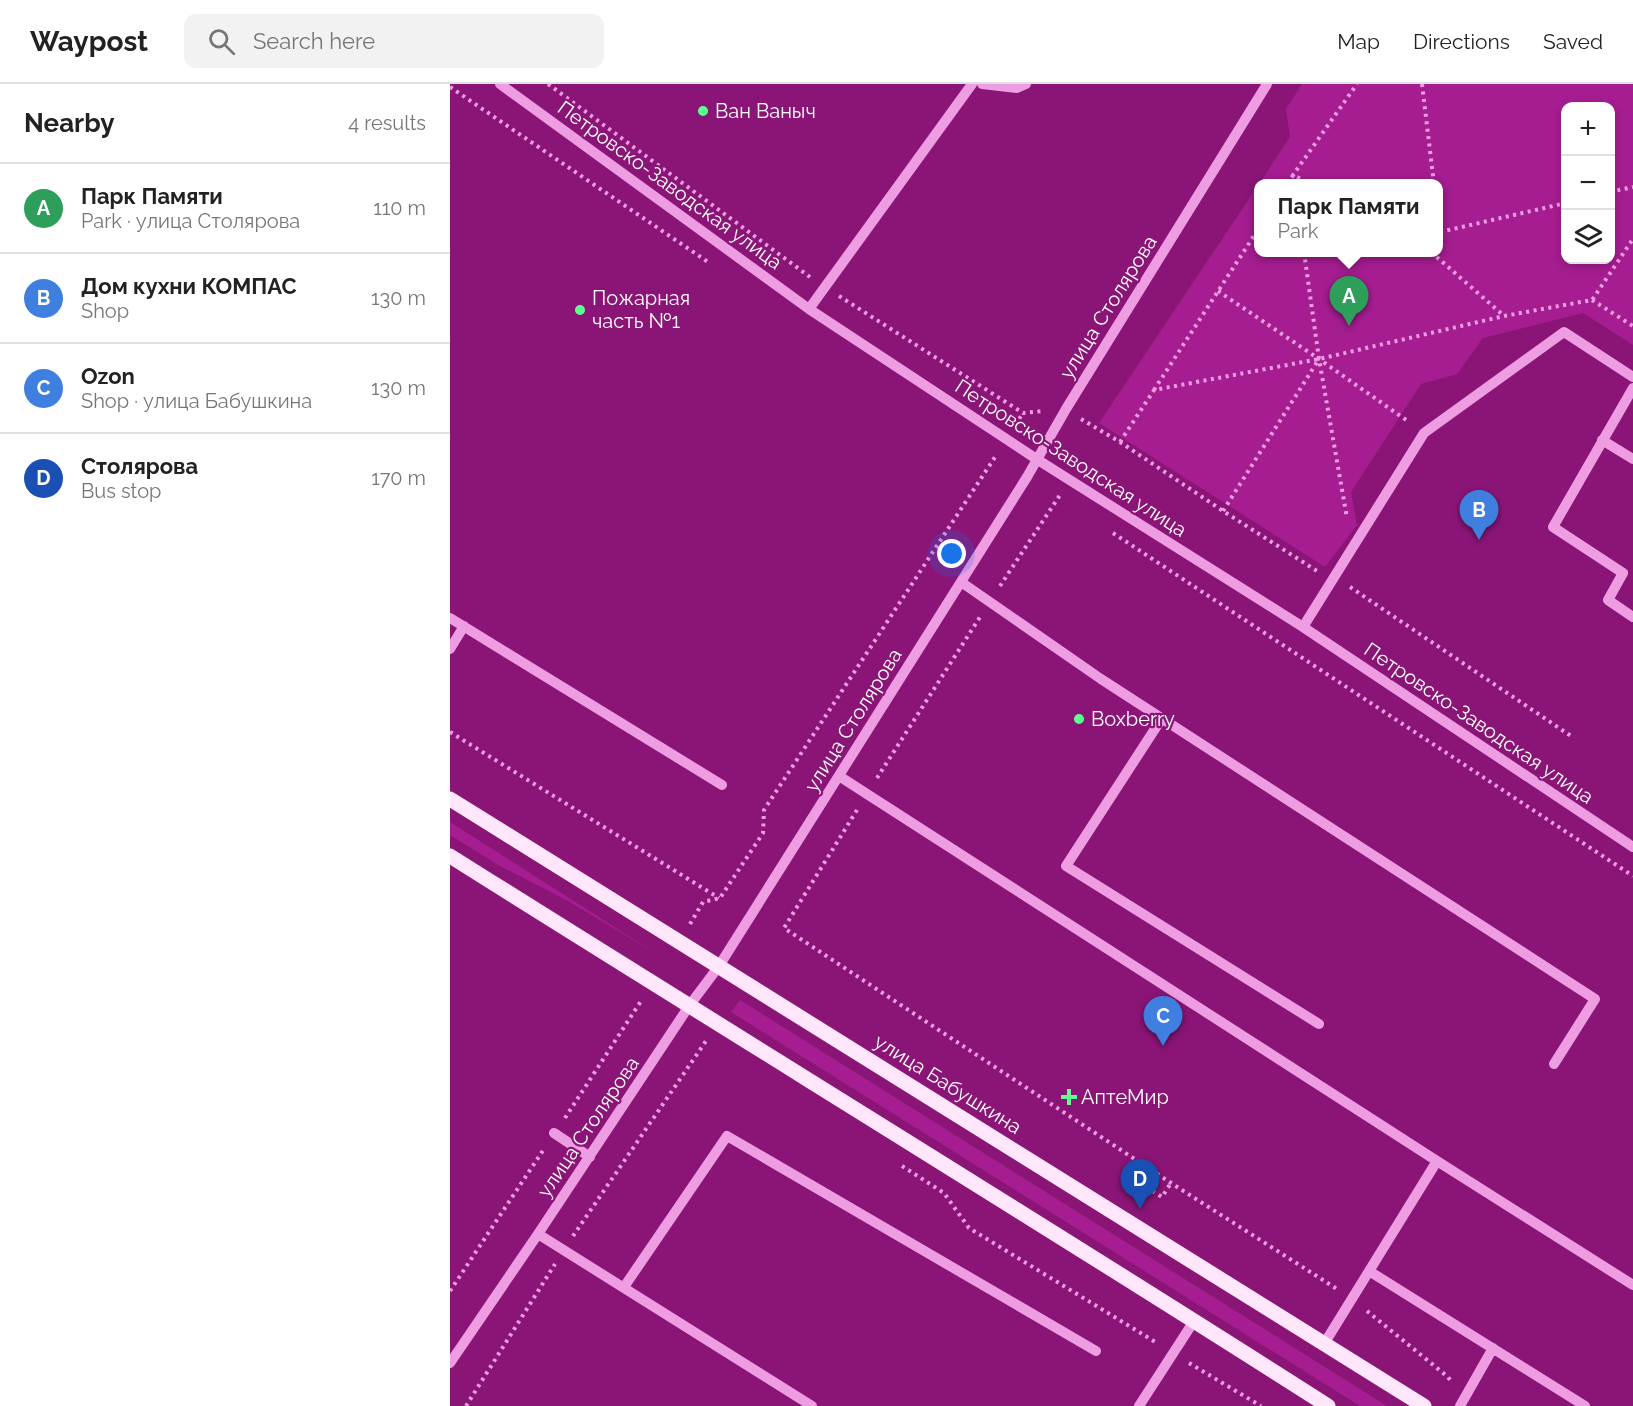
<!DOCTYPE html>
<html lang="en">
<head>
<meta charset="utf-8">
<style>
	body { margin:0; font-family:Raleway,sans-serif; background:#f2f2f2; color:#222 }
	.controls { position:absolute; right:18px; top:18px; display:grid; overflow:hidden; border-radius:12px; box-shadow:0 3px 9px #0003 }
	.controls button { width:54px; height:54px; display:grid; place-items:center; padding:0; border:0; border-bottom:2px solid #e0e0e0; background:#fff; color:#222; font:30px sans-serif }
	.you { position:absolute; left:502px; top:470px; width:21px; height:21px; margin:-15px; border:4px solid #fff; border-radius:50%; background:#1a73e8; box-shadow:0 0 0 9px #1a73e833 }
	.badge { display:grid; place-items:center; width:39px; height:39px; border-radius:50%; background:#111827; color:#fff; font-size:20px; font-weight:700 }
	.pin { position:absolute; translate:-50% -50px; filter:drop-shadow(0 2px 3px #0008) }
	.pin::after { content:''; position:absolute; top:32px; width:21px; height:18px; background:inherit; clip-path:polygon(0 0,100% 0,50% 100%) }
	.popup { position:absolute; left:804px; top:95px; width:189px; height:78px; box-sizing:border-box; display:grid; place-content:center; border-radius:12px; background:#fff; filter:drop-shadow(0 2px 4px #0005); font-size:20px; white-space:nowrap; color:#767676 }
	.popup b { font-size:22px; color:#222 }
	.popup::after { content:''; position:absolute; left:50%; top:100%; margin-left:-12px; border:12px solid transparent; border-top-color:#fff }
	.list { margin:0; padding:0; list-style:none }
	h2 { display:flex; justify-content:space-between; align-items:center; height:78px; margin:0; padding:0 24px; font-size:26px }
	h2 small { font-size:20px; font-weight:400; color:#767676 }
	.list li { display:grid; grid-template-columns:39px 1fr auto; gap:18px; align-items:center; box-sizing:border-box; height:90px; padding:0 24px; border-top:2px solid #e0e0e0 }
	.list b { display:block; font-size:22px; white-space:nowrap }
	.list p { margin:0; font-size:20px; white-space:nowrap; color:#767676 }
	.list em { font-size:20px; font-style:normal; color:#767676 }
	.icon { flex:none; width:33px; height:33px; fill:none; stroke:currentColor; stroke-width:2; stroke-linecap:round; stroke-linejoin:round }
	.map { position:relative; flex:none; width:1183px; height:1322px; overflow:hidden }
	header { display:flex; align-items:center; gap:36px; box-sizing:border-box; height:84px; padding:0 30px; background:#fff; border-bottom:2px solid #e0e0e0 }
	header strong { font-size:28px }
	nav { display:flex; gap:33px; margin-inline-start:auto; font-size:21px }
	.search { width:420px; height:54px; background:#f2f2f2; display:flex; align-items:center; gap:15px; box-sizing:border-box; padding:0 21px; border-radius:12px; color:#767676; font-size:22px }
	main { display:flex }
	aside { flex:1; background:#fff }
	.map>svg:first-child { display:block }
	.green { fill:#a51d90; fill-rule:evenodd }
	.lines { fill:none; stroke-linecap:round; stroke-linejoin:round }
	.path { stroke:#ef9de3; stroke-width:4; stroke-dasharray:3 4.5; stroke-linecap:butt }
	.minor { stroke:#ef9de3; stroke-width:10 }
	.major { stroke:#ffe6fa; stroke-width:15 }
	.poi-dot { fill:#5cff8f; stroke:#8b1577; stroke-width:2 }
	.labels { text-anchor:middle; stroke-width:4.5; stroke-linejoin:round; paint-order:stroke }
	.poi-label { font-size:20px; fill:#fff; stroke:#8b1577; text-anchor:start }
	.street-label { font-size:20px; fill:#fff; stroke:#8b1577 }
</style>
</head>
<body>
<header>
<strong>Waypost</strong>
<div class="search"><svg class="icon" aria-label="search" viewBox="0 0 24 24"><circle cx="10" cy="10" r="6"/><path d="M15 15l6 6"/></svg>Search here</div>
<nav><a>Map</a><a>Directions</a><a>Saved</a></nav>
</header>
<main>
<aside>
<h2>Nearby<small>4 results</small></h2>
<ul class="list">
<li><span class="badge" style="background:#2e9e5b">A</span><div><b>Парк Памяти</b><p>Park · улица Столярова</p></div><em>110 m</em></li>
<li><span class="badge" style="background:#3f7fe0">B</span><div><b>Дом кухни КОМПАС</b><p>Shop</p></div><em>130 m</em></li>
<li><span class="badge" style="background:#3f7fe0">C</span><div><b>Ozon</b><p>Shop · улица Бабушкина</p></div><em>130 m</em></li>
<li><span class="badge" style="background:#1a4fb4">D</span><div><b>Столярова</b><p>Bus stop</p></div><em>170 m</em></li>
</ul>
</aside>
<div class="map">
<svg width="1183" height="1322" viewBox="0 0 1183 1322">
	<rect width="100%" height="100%" fill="#8b1577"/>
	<path class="green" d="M852,0H1183V261L1133,229L1033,254L1007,290L971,300L901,408L907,441L875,483L649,339L809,100V168H989V100H809L840,53L836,25ZM1116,22H1160V176H1116Z
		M0,738L202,867L116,816L50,782L0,751Z
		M290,916L937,1322H910L281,928Z"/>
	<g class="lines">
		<path class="path" d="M98,0L360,193
			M972,0L984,100
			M0,3L258,178
			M838,100L843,91L861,100
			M845,100L843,91L907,0
			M1160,108L1183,103
			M990,148L1116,119
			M854,168L869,275L897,434
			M981,168L1053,231
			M768,207L869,275L959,338
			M389,212L573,329L594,327
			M1142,216L1183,242
			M704,306L809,144
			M631,335L670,358L773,427L867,487
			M565,341L573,329
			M670,358L704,306L869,275L1054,232L1142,216L1183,155
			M773,427L869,275
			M663,449L1183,792
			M550,502L610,411
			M900,503L1121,652
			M0,648L269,814
			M427,694L530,533
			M407,726L334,844L721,1099L887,1205
			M240,840L253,818L270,814L313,749L314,726L547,370
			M115,1034L191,917
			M452,1082L494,1109L519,1144L707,1259
			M674,1098L696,1103L712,1113L721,1099
			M123,1152L256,957
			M0,1207L94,1065
			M917,1227L998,1293L1002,1299
			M739,1279L811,1322
			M16,1322L105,1180"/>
		<path class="minor" d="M50,0L359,225L588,376L853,543L1183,763
			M532,0L567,4L576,0
			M359,225L522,0
			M1183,304L1103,443L1173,489L1158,516L1183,533
			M1152,356L1183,375
			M511,498L651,595L1145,915L1104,980
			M0,534L272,701
			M853,543L974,349L1114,248L1183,293
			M0,565L14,542
			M712,634L616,782L869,940
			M389,692L987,1077L874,1260
			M104,1049L140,1073
			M987,1077L1183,1201
			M88,1150L362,1322
			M919,1187L1135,1322
			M174,1203L277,1052L646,1267
			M0,1279L88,1150L239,922L269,882L577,393L616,325L817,0
			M689,1322L744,1237
			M1010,1322L1043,1264"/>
		<path class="major" d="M0,715L974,1322
			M0,772C292,956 587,1136 878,1322"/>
	</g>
	<g class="poi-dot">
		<circle cx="253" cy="27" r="6"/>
		<circle cx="130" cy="226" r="6"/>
		<circle cx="629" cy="635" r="6"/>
		<path d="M616 1004h6v6h6v6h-6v6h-6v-6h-6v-6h6z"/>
	</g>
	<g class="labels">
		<g class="poi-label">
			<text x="265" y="34">Ван Ваныч</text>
			<text x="142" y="221">Пожарная<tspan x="142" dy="23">часть №1</tspan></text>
			<text x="641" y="642">Boxberry</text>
			<text x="631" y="1020">АптеМир</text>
		</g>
		<g class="street-label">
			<text transform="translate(220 101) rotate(36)" y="7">Петровско-Заводская улица</text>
			<text transform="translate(658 223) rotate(-58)" y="7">улица Столярова</text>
			<text transform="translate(621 374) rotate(33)" y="7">Петровско-Заводская улица</text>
			<text transform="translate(403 636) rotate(-58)" y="7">улица Столярова</text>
			<text transform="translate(1029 639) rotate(34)" y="7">Петровско-Заводская улица</text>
			<text transform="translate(498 1000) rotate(32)" y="7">улица Бабушкина</text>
			<text transform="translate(138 1043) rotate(-56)" y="7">улица Столярова</text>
		</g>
	</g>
</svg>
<div class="controls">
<button>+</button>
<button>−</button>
<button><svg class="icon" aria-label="layers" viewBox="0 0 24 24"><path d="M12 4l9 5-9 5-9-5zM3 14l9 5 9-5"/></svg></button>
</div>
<div class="you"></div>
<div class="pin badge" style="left:899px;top:242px;background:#2e9e5b">A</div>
<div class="popup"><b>Парк Памяти</b>Park</div>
<div class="pin badge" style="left:1029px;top:456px;background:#3f7fe0">B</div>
<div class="pin badge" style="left:713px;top:962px;background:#3f7fe0">C</div>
<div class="pin badge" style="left:690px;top:1125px;background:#1a4fb4">D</div>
</div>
</main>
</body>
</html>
